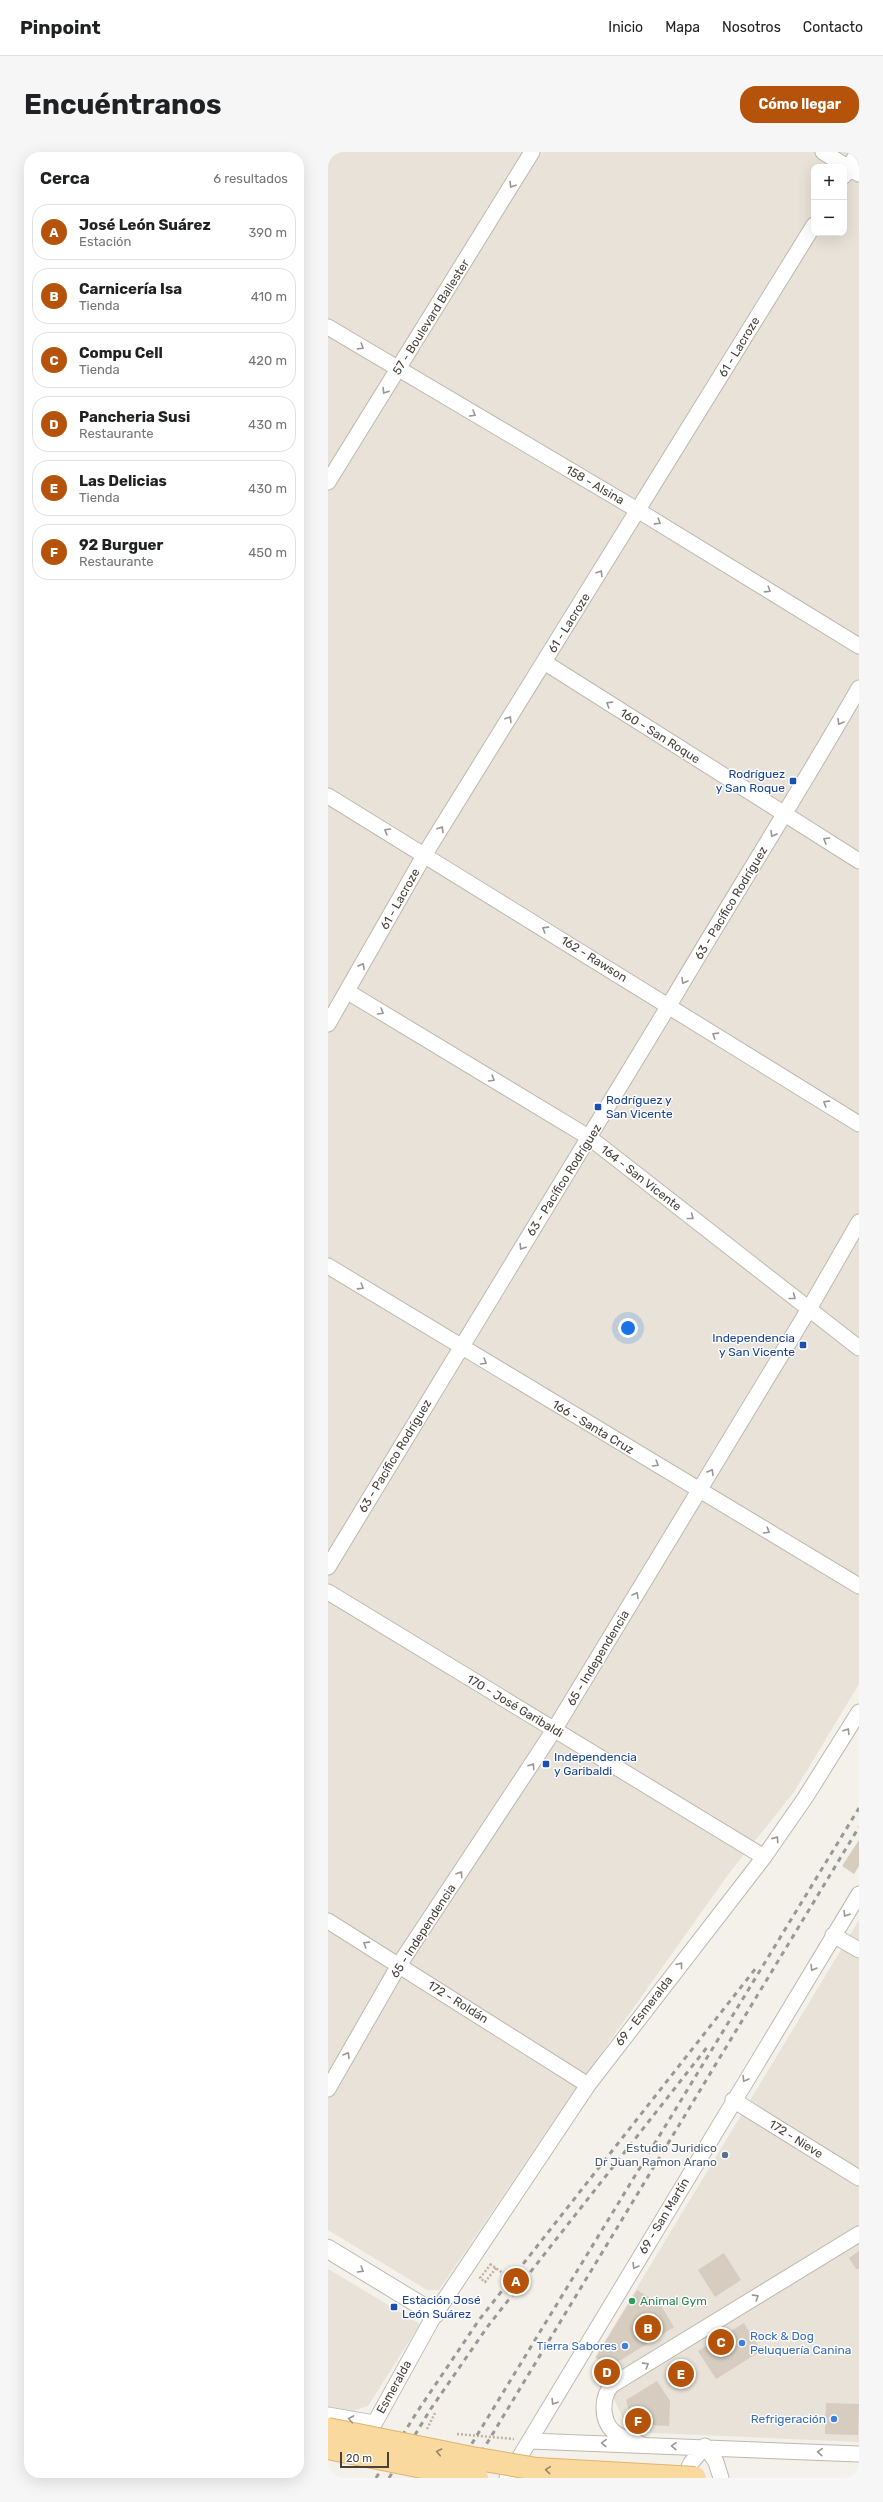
<!DOCTYPE html>
<html lang="es">
<head>
<meta charset="utf-8">
<style>
	body { margin:0; font-family:Rubik,sans-serif; background:#f6f6f6; color:#202124 }
	.controls { position:absolute; right:12px; top:12px; display:grid; overflow:hidden; border-radius:8px; box-shadow:0 4px 16px #0002 }
	.controls button { width:36px; height:36px; display:grid; place-items:center; padding:0; border:0; border-bottom:1px solid #e0e0e0; background:#fff; color:#202124; font:20px sans-serif }
	.scale { position:absolute; left:12px; bottom:10px; width:49px; box-sizing:border-box; padding-left:4px; border:2px solid #484139; border-top:0; font-size:11px; line-height:14px; white-space:nowrap; color:#484139; -webkit-text-stroke:3px #fff; paint-order:stroke }
	.you { position:absolute; left:300px; top:1176px; width:14px; height:14px; margin:-10px; border:3px solid #fff; border-radius:50%; background:#1a73e8; box-shadow:0 0 0 6px #1a73e833 }
	.badge { display:grid; place-items:center; width:26px; height:26px; border-radius:50%; background:#b45309; color:#fff; font-size:13px; font-weight:700 }
	.pin { position:absolute; translate:-50% -50%; border:2px solid #fff; box-shadow:0 1px 4px #0006 }
	.list { margin:0; padding:0; list-style:none }
	h2 { display:flex; justify-content:space-between; align-items:center; height:52px; margin:0; padding:0 16px; font-size:17px }
	h2 small { font-size:13px; font-weight:400; color:#757577 }
	.list li { display:grid; grid-template-columns:26px 1fr auto; gap:12px; align-items:center; box-sizing:border-box; height:56px; margin:0 8px 8px; padding:0 8px; border:1px solid #e0e0e0; border-radius:16px }
	.list b { display:block; font-size:15px; white-space:nowrap }
	.list p { margin:0; font-size:13px; white-space:nowrap; color:#757577 }
	.list em { font-size:13px; font-style:normal; color:#757577 }
	.map { position:relative; flex:none; width:531px; height:2326px; overflow:hidden; border-radius:16px }
	header { display:flex; align-items:center; gap:24px; box-sizing:border-box; height:56px; padding:0 20px; background:#fff; border-bottom:1px solid #e0e0e0 }
	header strong { font-size:19px }
	nav { display:flex; gap:22px; margin-inline-start:auto; font-size:14px }
	.intro { display:flex; align-items:center; justify-content:space-between; box-sizing:border-box; height:96px; padding:0 24px }
	h1 { margin:0; font-size:28px }
	.button { padding:10px 18px; border-radius:16px; background:#b45309; color:#fff; font-size:14px; font-weight:700 }
	main { display:flex; gap:24px; padding:0 24px }
	aside { flex:1; background:#fff; border-radius:16px; box-shadow:0 4px 16px #0002 }
	.map>svg:first-child { display:block }
	.residential { fill:#e8e2d9; fill-rule:evenodd }
	.building { fill:#d6ccc0 }
	.lines { fill:none; stroke-linecap:round; stroke-linejoin:round }
	.minor-casing { stroke:#c0b8ad; stroke-width:17 }
	.tertiary-casing { stroke:#c0b8ad; stroke-width:20 }
	.path { stroke:#c1b29f; stroke-width:2.5; stroke-dasharray:2 2; stroke-linecap:butt }
	.minor { stroke:#fff; stroke-width:15 }
	.tertiary { stroke:#fff; stroke-width:18 }
	.rail { stroke:#989898; stroke-width:3; stroke-dasharray:5 5; stroke-linecap:butt }
	.primary-bridge-casing { stroke:#dfb46e; stroke-width:24; stroke-linecap:butt }
	.primary-bridge { stroke:#fad99e; stroke-width:22 }
	.oneway { stroke:#9a9692 }
	.oneway2 { stroke:#988566 }
	.transit-dot { fill:#1a4fb4; stroke:#fff; stroke-width:1.5 }
	.service-dot { fill:#5c6f8a; stroke:#fff; stroke-width:1.5 }
	.leisure-dot { fill:#2e9e5b; stroke:#fff; stroke-width:1.5 }
	.shop-dot { fill:#3f7fe0; stroke:#fff; stroke-width:1.5 }
	.labels { text-anchor:middle; stroke-width:3; stroke-linejoin:round; paint-order:stroke }
	.street-label { font-size:12px; fill:#484139; stroke:#fff }
	.transit-label { font-size:12px; fill:#164399; stroke:#fff; text-anchor:start }
	.service-label { font-size:12px; fill:#4e5e75; stroke:#fff; text-anchor:end }
	.leisure-label { font-size:12px; fill:#27864d; stroke:#fff; text-anchor:start }
	.shop-label { font-size:12px; fill:#366cbe; stroke:#fff; text-anchor:end }
</style>
</head>
<body>
<header>
<strong>Pinpoint</strong>
<nav><a>Inicio</a><a>Mapa</a><a>Nosotros</a><a>Contacto</a></nav>
</header>
<div class="intro"><h1>Encuéntranos</h1><a class="button">Cómo llegar</a></div>
<main>
<aside>
<h2>Cerca<small>6 resultados</small></h2>
<ul class="list">
<li><span class="badge">A</span><div><b>José León Suárez</b><p>Estación</p></div><em>390 m</em></li>
<li><span class="badge">B</span><div><b>Carnicería Isa</b><p>Tienda</p></div><em>410 m</em></li>
<li><span class="badge">C</span><div><b>Compu Cell</b><p>Tienda</p></div><em>420 m</em></li>
<li><span class="badge">D</span><div><b>Pancheria Susi</b><p>Restaurante</p></div><em>430 m</em></li>
<li><span class="badge">E</span><div><b>Las Delicias</b><p>Tienda</p></div><em>430 m</em></li>
<li><span class="badge">F</span><div><b>92 Burguer</b><p>Restaurante</p></div><em>450 m</em></li>
</ul>
</aside>
<div class="map">
<svg width="531" height="2326" viewBox="0 0 531 2326">
	<rect width="100%" height="100%" fill="#f4f1eb"/>
	<path class="residential" d="M0,0H531V1532L466,1640L402,1720L240,1948L111,2138H99L0,2078ZM486,15H516V81H486Z
		M531,1768V2290L301,2280L267,2205Z
		M0,2117L92,2172L40,2254L25,2259L0,2255Z"/>
	<path class="building" d="M531,1688V1714L526,1722L514,1714Z
		M531,2099V2117H528L521,2106Z
		M396,2101L413,2128L387,2145L370,2118Z
		M309,2138L332,2152L346,2175L280,2216L268,2205Z
		M416,2171L433,2199L388,2227L370,2199Z
		M354,2208L366,2227L352,2235L340,2217Z
		M329,2229L342,2249L341,2274L304,2272L298,2248Z
		M498,2251L531,2252L530,2283L497,2282Z"/>
	<g class="lines">
		<defs>
			<path id="minor" d="M495,0L531,22
				M516,24L530,0
				M0,175L311,359L531,494
				M0,330L204,0
				M216,510L531,709
				M0,644L531,972
				M20,840L262,986L531,1196
				M0,872L97,702L486,73
				M0,1114L531,1434
				M0,1415C113,1228 228,1042 340,855C403,748 469,644 531,536
				M0,1440L436,1705
				M0,1769L260,1933
				M505,1783L531,1798
				M0,1937L71,1813L226,1578L481,1157L531,1070
				M405,1948L531,2026
				M0,2263L46,2271
				M202,2289L531,2302
				M35,2292L107,2162L260,1933L436,1705L477,1646L531,1560
				M315,2293C306,2289 294,2287 286,2280C273,2269 273,2245 284,2233L531,2082
				M377,2294L388,2310L393,2326
				M179,2326L531,1742
				M356,2326L363,2311L377,2294"/>
			<path id="tertiary" d="M0,2097L107,2162"/>
		</defs>
		<use href="#minor" class="minor-casing"/>
		<use href="#tertiary" class="tertiary-casing"/>
		<path class="path" d="M162,2112L176,2122
			M163,2112L152,2126L157,2130L168,2116
			M99,2277L107,2261
			M129,2282L186,2287"/>
		<use href="#minor" class="minor"/>
		<use href="#tertiary" class="tertiary"/>
		<path class="rail" d="M48,2326L89,2260L151,2168L428,1816
			M61,2326L102,2258L160,2174L380,1894
			M123,2326L531,1656
			M138,2326L531,1675"/>
		<defs>
			<path id="primary-bridge" d="M0,2277L144,2306L209,2317L367,2326
				M0,2296L149,2326"/>
		</defs>
		<use href="#primary-bridge" class="primary-bridge-casing"/>
		<use href="#primary-bridge" class="primary-bridge"/>
	</g>
	<defs><path id="oneway-chevron" d="M-2-3.5L2.5 0L-2 3.5" fill="none" stroke-width="1.6" stroke-linecap="round" stroke-linejoin="round"/></defs>
	<g class="oneway">
		<use href="#oneway-chevron" transform="translate(184 33) rotate(122)"/>
		<use href="#oneway-chevron" transform="translate(33 195) rotate(32)"/>
		<use href="#oneway-chevron" transform="translate(57 239) rotate(122)"/>
		<use href="#oneway-chevron" transform="translate(145 262) rotate(30)"/>
		<use href="#oneway-chevron" transform="translate(330 370) rotate(32)"/>
		<use href="#oneway-chevron" transform="translate(272 421) rotate(-58)"/>
		<use href="#oneway-chevron" transform="translate(440 438) rotate(32)"/>
		<use href="#oneway-chevron" transform="translate(281 552) rotate(-148)"/>
		<use href="#oneway-chevron" transform="translate(181 567) rotate(-58)"/>
		<use href="#oneway-chevron" transform="translate(512 570) rotate(120)"/>
		<use href="#oneway-chevron" transform="translate(113 677) rotate(-58)"/>
		<use href="#oneway-chevron" transform="translate(59 679) rotate(-149)"/>
		<use href="#oneway-chevron" transform="translate(445 682) rotate(121)"/>
		<use href="#oneway-chevron" transform="translate(498 688) rotate(-149)"/>
		<use href="#oneway-chevron" transform="translate(217 777) rotate(-148)"/>
		<use href="#oneway-chevron" transform="translate(34 814) rotate(-61)"/>
		<use href="#oneway-chevron" transform="translate(356 829) rotate(121)"/>
		<use href="#oneway-chevron" transform="translate(53 860) rotate(31)"/>
		<use href="#oneway-chevron" transform="translate(387 883) rotate(-148)"/>
		<use href="#oneway-chevron" transform="translate(164 927) rotate(31)"/>
		<use href="#oneway-chevron" transform="translate(498 951) rotate(-148)"/>
		<use href="#oneway-chevron" transform="translate(363 1065) rotate(38)"/>
		<use href="#oneway-chevron" transform="translate(194 1095) rotate(122)"/>
		<use href="#oneway-chevron" transform="translate(33 1135) rotate(32)"/>
		<use href="#oneway-chevron" transform="translate(465 1145) rotate(38)"/>
		<use href="#oneway-chevron" transform="translate(156 1210) rotate(31)"/>
		<use href="#oneway-chevron" transform="translate(328 1312) rotate(31)"/>
		<use href="#oneway-chevron" transform="translate(383 1320) rotate(-59)"/>
		<use href="#oneway-chevron" transform="translate(439 1379) rotate(31)"/>
		<use href="#oneway-chevron" transform="translate(308 1443) rotate(-59)"/>
		<use href="#oneway-chevron" transform="translate(519 1579) rotate(-58)"/>
		<use href="#oneway-chevron" transform="translate(204 1614) rotate(-56)"/>
		<use href="#oneway-chevron" transform="translate(448 1687) rotate(-55)"/>
		<use href="#oneway-chevron" transform="translate(132 1722) rotate(-56)"/>
		<use href="#oneway-chevron" transform="translate(518 1762) rotate(122)"/>
		<use href="#oneway-chevron" transform="translate(38 1792) rotate(-148)"/>
		<use href="#oneway-chevron" transform="translate(352 1813) rotate(-52)"/>
		<use href="#oneway-chevron" transform="translate(485 1816) rotate(121)"/>
		<use href="#oneway-chevron" transform="translate(19 1903) rotate(-60)"/>
		<use href="#oneway-chevron" transform="translate(417 1927) rotate(121)"/>
		<use href="#oneway-chevron" transform="translate(307 2114) rotate(121)"/>
		<use href="#oneway-chevron" transform="translate(33 2118) rotate(31)"/>
		<use href="#oneway-chevron" transform="translate(428 2145) rotate(-32)"/>
		<use href="#oneway-chevron" transform="translate(318 2213) rotate(-32)"/>
		<use href="#oneway-chevron" transform="translate(226 2250) rotate(122)"/>
		<use href="#oneway-chevron" transform="translate(23 2267) rotate(-169)"/>
		<use href="#oneway-chevron" transform="translate(276 2291) rotate(-178)"/>
		<use href="#oneway-chevron" transform="translate(346 2294) rotate(-178)"/>
		<use href="#oneway-chevron" transform="translate(492 2300) rotate(-177)"/>
	</g>
	<g class="oneway2">
		<use href="#oneway-chevron" transform="translate(111 2300) rotate(-168)"/>
		<use href="#oneway-chevron" transform="translate(220 2318) rotate(-175)"/>
	</g>
	<g class="transit-dot">
		<rect x="461" y="625" width="8" height="8" rx="2"/>
		<rect x="266" y="951" width="8" height="8" rx="2"/>
		<rect x="471" y="1189" width="8" height="8" rx="2"/>
		<rect x="214" y="1608" width="8" height="8" rx="2"/>
		<rect x="62" y="2151" width="8" height="8" rx="2"/>
	</g>
	<circle class="service-dot" cx="397" cy="2003" r="4"/>
	<circle class="leisure-dot" cx="304" cy="2149" r="4"/>
	<g class="shop-dot">
		<circle cx="414" cy="2191" r="4"/>
		<circle cx="297" cy="2194" r="4"/>
		<circle cx="506" cy="2267" r="4"/>
	</g>
	<g class="labels">
		<g class="street-label">
			<text transform="translate(103 165) rotate(-58)" y="4">57 - Boulevard Ballester</text>
			<text transform="translate(411 195) rotate(-59)" y="4">61 - Lacroze</text>
			<text transform="translate(267 333) rotate(30)" y="4">158 - Alsina</text>
			<text transform="translate(241 471) rotate(-58)" y="4">61 - Lacroze</text>
			<text transform="translate(332 584) rotate(32)" y="4">160 - San Roque</text>
			<text transform="translate(72 747) rotate(-61)" y="4">61 - Lacroze</text>
			<text transform="translate(403 751) rotate(-59)" y="4">63 - Pacífico Rodríguez</text>
			<text transform="translate(266 807) rotate(32)" y="4">162 - Rawson</text>
			<text transform="translate(313 1026) rotate(38)" y="4">164 - San Vicente</text>
			<text transform="translate(236 1028) rotate(-58)" y="4">63 - Pacífico Rodríguez</text>
			<text transform="translate(265 1275) rotate(31)" y="4">166 - Santa Cruz</text>
			<text transform="translate(67 1304) rotate(-59)" y="4">63 - Pacífico Rodríguez</text>
			<text transform="translate(270 1506) rotate(-59)" y="4">65 - Independencia</text>
			<text transform="translate(187 1554) rotate(31)" y="4">170 - José Garibaldi</text>
			<text transform="translate(95 1779) rotate(-57)" y="4">65 - Independencia</text>
			<text transform="translate(130 1850) rotate(32)" y="4">172 - Roldán</text>
			<text transform="translate(316 1859) rotate(-52)" y="4">69 - Esmeralda</text>
			<text transform="translate(468 1987) rotate(32)" y="4">172 - Nieve</text>
			<text transform="translate(336 2064) rotate(-59)" y="4">69 - San Martín</text>
			<text transform="translate(66 2235) rotate(-61)" y="4">Esmeralda</text>
		</g>
		<g class="transit-label">
			<text x="457" y="626" text-anchor="end">Rodríguez<tspan x="457" dy="14">y San Roque</tspan></text>
			<text x="278" y="952">Rodríguez y<tspan x="278" dy="14">San Vicente</tspan></text>
			<text x="467" y="1190" text-anchor="end">Independencia<tspan x="467" dy="14">y San Vicente</tspan></text>
			<text x="226" y="1609">Independencia<tspan x="226" dy="14">y Garibaldi</tspan></text>
			<text x="74" y="2152">Estación José<tspan x="74" dy="14">León Suárez</tspan></text>
		</g>
		<g class="service-label">
			<text x="389" y="2000">Estudio Juridico<tspan x="389" dy="14">Dr Juan Ramon Arano</tspan></text>
		</g>
		<g class="leisure-label">
			<text x="312" y="2153">Animal Gym</text>
		</g>
		<g class="shop-label">
			<text x="422" y="2188" text-anchor="start">Rock &amp; Dog<tspan x="422" dy="14">Peluquería Canina</tspan></text>
			<text x="289" y="2198">Tierra Sabores</text>
			<text x="498" y="2271">Refrigeración</text>
		</g>
	</g>
</svg>
<div class="controls">
<button>+</button>
<button>−</button>
</div>
<div class="scale">20 m</div>
<div class="you"></div>
<div class="pin badge" style="left:188px;top:2129px">A</div>
<div class="pin badge" style="left:320px;top:2176px">B</div>
<div class="pin badge" style="left:393px;top:2190px">C</div>
<div class="pin badge" style="left:279px;top:2220px">D</div>
<div class="pin badge" style="left:353px;top:2222px">E</div>
<div class="pin badge" style="left:310px;top:2269px">F</div>
</div>
</main>
</body>
</html>
